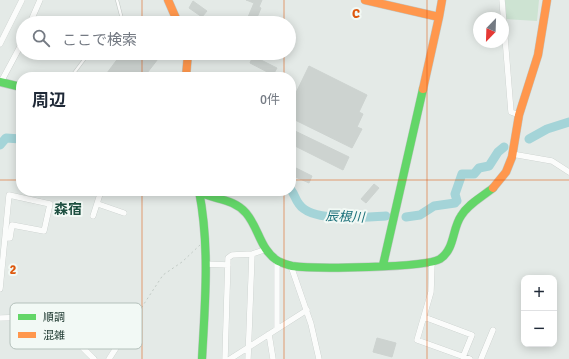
<!DOCTYPE html>
<html lang="ja">
<head>
<meta charset="utf-8">
<style>
	body { margin:0; font-family:Signika,"Noto Sans JP",sans-serif; background:#f2f2f3; color:#1f2937 }
	.controls { position:absolute; right:12px; bottom:12px; display:grid; overflow:hidden; border-radius:8px; box-shadow:0 2px 10px #0003 }
	.controls button { width:36px; height:36px; display:grid; place-items:center; padding:0; border:0; border-bottom:1px solid #e0e1e3; background:#fff; color:#1f2937; font:20px sans-serif }
	.compass { position:absolute; left:473px; top:12px; width:36px; height:36px; border-radius:50%; background:#fff; box-shadow:0 2px 10px #0003; rotate:203deg }
	.list { margin:0; padding:0; list-style:none }
	h2 { display:flex; justify-content:space-between; align-items:center; height:52px; margin:0; padding:0 16px; font-size:17px }
	h2 small { font-size:13px; font-weight:400; color:#747a83 }
	.icon { flex:none; width:22px; height:22px; fill:none; stroke:currentColor; stroke-width:2; stroke-linecap:round; stroke-linejoin:round }
	.map { position:relative; flex:none; width:569px; height:359px; overflow:hidden }
	.search { position:absolute; background:#fff; box-shadow:0 2px 10px #0003; left:16px; top:16px; width:280px; height:44px; display:flex; align-items:center; gap:10px; box-sizing:border-box; padding:0 14px; border-radius:22px; color:#747a83; font-size:15px }
	.panel { position:absolute; background:#fff; box-shadow:0 2px 10px #0003; left:16px; top:72px; width:280px; height:124px; border-radius:16px }
	.map>svg:first-child { display:block }
	.green { fill:#cde3d2 }
	.lines { fill:none; stroke-linecap:round; stroke-linejoin:round }
	.river { stroke:#a4d4d8; stroke-width:9 }
	.building { fill:#cdd3d0; stroke:#cdd3d0 }
	.lane-casing { stroke:#c1c7c4; stroke-width:3.5 }
	.street-casing { stroke:#c1c7c4; stroke-width:6 }
	.fast-casing { stroke:#c0c7c4; stroke-width:9 }
	.slow-casing { stroke:#c0c7c4; stroke-width:9 }
	.path { stroke:#c1cac5; stroke-width:1; stroke-dasharray:2 3; stroke-linecap:butt }
	.lane { stroke:#fbfcfb; stroke-width:2.5 }
	.street { stroke:#fbfcfb; stroke-width:5.5 }
	.fast { stroke:#63d668; stroke-width:8 }
	.slow { stroke:#ff974d; stroke-width:8 }
	.grid { fill:none; stroke:#de580e; stroke-width:1; stroke-opacity:0.55 }
	.labels { text-anchor:middle; stroke-width:4; stroke-linejoin:round; paint-order:stroke }
	.water-label { font-size:13px; font-style:italic; fill:#1b707a; stroke:#f2f9f5 }
	.quarter-label { font-size:14px; font-weight:bold; fill:#1d4f40; stroke:#f2f9f5 }
	.key { fill:#f2f9f5; stroke:#b4c1bb; stroke-width:1 }
	.key-label { font-size:11px; fill:#223d34 }
	.grid-label { font-size:13px; text-anchor:middle; font-weight:bold; fill:#de580e; stroke:#f2f9f5; stroke-width:4; stroke-linejoin:round; paint-order:stroke }
</style>
</head>
<body>
<div class="map">
<svg width="569" height="359" viewBox="0 0 569 359">
	<rect width="100%" height="100%" fill="#e4eae7"/>
	<path class="green" d="M505,0H539L537,21L506,19Z"/>
	<g class="lines">
		<path class="river" d="M529,139L547,129L569,122
			M0,145L6,138L21,139
			M291,190C295,195 295,199 299,204C312,223 365,217 386,216
			M457,201L455,194L462,174H474L479,168L489,166L498,152L504,147
			M406,217L420,215L434,206L455,203"/>
	</g>
	<path class="building" d="M246,0H262L259,7L261,8L256,20L248,17L254,3Z
		M193,1L207,11L202,17L189,8Z
		M122,53H158L161,55L144,77H104Z
		M253,56L277,68L273,75L250,63Z
		M309,66L367,95L359,112L363,114L357,127L362,129L352,148L291,118V103Z
		M295,131L349,157L343,170L291,144Z
		M292,166L312,176L309,183L291,175Z
		M374,184L379,188L366,203L361,199Z
		M377,338L396,343L392,357L373,352Z"/>
	<g class="lines">
		<defs>
			<path id="lane" d="M117,0L123,23
				M71,77L89,53"/>
			<path id="street" d="M502,0L511,112L519,115
				M30,23L40,0
				M0,44L22,0
				M1,82L23,41
				M512,154L552,161L569,172
				M98,204L124,213
				M93,216L101,191
				M277,260V329
				M432,263L431,292L417,340L470,359
				M205,264L228,265
				M291,266L311,324L319,359
				M0,289L9,195L50,204L44,231L12,225L10,238H5
				M424,317L472,335L463,357
				M0,318C17,318 36,316 52,323C68,330 81,347 94,359
				M269,334L273,359
				M109,359L134,320
				M225,359L228,258L232,255L252,254L264,250
				M230,359L307,310
				M248,359L252,254
				M481,359L493,330"/>
			<path id="fast" d="M0,82L21,87
				M197,191C214,200 233,198 246,213C259,228 260,250 278,261C282,263 288,265 292,266C313,269 426,268 440,259C455,249 452,229 461,216C468,204 482,197 493,188
				M199,191C210,247 205,303 202,359
				M383,265L423,89"/>
			<path id="slow" d="M168,0L178,23
				M365,0L439,17L442,0
				M186,77L188,53
				M423,89L439,17
				M493,188L506,172L512,157L519,115L538,55L547,0"/>
		</defs>
		<use href="#lane" class="lane-casing"/>
		<use href="#street" class="street-casing"/>
		<use href="#fast" class="fast-casing"/>
		<use href="#slow" class="slow-casing"/>
		<path class="path" d="M136,316L163,275L182,262L200,245"/>
		<use href="#lane" class="lane"/>
		<use href="#street" class="street"/>
		<use href="#fast" class="fast"/>
		<use href="#slow" class="slow"/>
	</g>
	<path class="grid" d="M142,0V23M284,0V23M427,0V359M142,53V77M284,53V77M0,180H21M291,180H569M142,191V359M284,191V359"/>
	<g class="labels">
		<g class="water-label">
			<text transform="translate(345 216) rotate(2)" y="5">辰根川</text>
		</g>
		<g class="quarter-label">
			<text x="68" y="214">森宿</text>
		</g>
	</g>
	<rect x="10" y="303" width="132" height="46" rx="6" class="key"/>
	<rect x="18" y="314" width="18" height="6" fill="#63d668"/>
	<rect x="18" y="332" width="18" height="6" fill="#ff974d"/>
	<g class="key-label">
		<text x="43" y="321">順調</text>
		<text x="43" y="339">混雑</text>
	</g>
	<g class="grid-label">
		<text x="356" y="18">C</text>
		<text x="13" y="274">2</text>
	</g>
</svg>
<div class="controls">
<button>+</button>
<button>−</button>
</div>
<svg class="compass" viewBox="-18 -18 36 36"><path d="M0-13l5 13h-10z" fill="#e53935"/><path d="M0 13l5-13h-10z" fill="#747a83"/></svg>
<div class="search"><svg class="icon" aria-label="search" viewBox="0 0 24 24"><circle cx="10" cy="10" r="6"/><path d="M15 15l6 6"/></svg>ここで検索</div>
<section class="panel">
<h2>周辺<small>0件</small></h2>
<ul class="list">
</ul>
</section>
</div>
</body>
</html>
